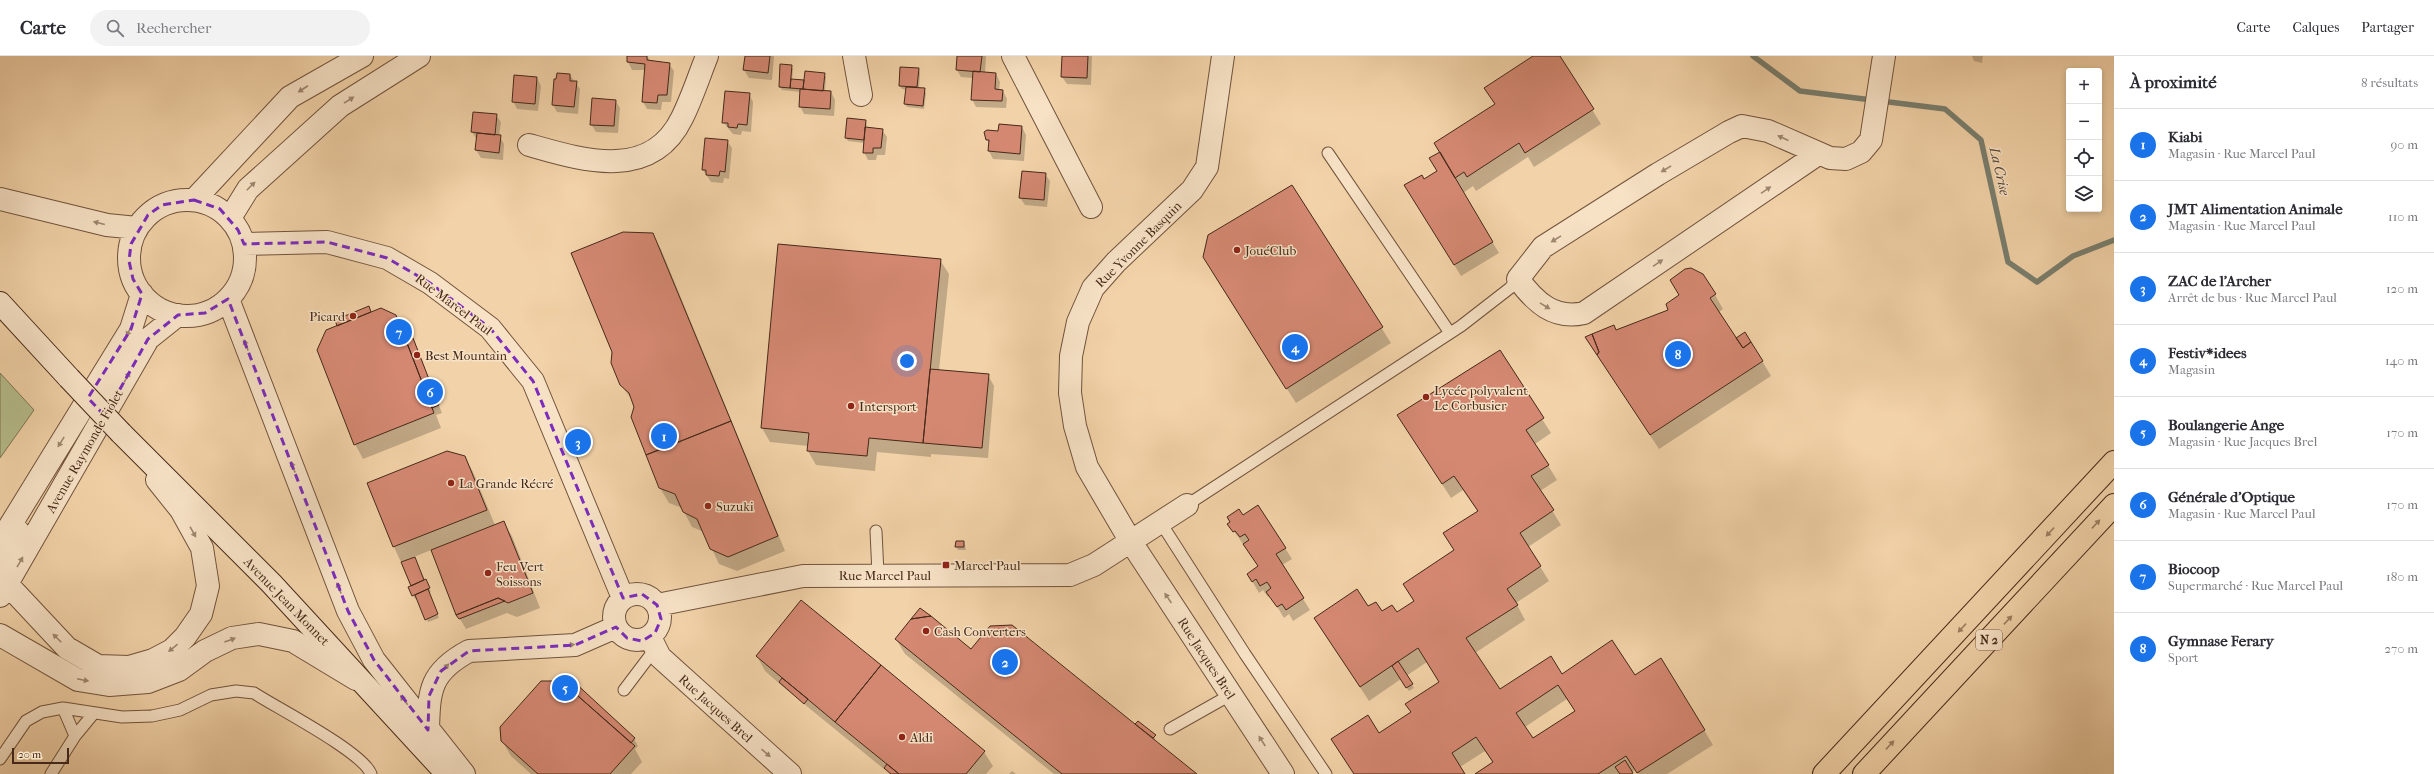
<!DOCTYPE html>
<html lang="fr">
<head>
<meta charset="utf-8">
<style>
	body { margin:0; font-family:"IM FELL French Canon",serif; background:#f2f2f3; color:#2b2b33 }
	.controls { position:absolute; right:12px; top:12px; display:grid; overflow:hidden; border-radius:4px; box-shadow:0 2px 6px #0003 }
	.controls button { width:36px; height:36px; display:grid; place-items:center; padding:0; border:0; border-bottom:1px solid #e1e1e2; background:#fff; color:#2b2b33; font:20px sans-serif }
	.scale { position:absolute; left:12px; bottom:10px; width:57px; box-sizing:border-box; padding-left:4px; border:2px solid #462918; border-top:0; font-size:11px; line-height:14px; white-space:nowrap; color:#462918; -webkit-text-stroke:3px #f7e2c6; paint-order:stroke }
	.you { position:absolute; left:907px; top:305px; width:14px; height:14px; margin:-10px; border:3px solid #fff; border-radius:50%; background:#1a73e8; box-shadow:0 0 0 6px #1a73e833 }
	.badge { display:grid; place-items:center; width:26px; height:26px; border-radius:50%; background:#1a73e8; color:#fff; font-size:13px; font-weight:700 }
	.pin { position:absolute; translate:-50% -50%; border:2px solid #fff; box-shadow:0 1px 4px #0006 }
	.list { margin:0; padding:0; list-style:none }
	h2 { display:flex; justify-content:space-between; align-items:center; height:52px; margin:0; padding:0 16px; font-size:17px }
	h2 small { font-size:13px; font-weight:400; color:#7c7c81 }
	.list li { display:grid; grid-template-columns:26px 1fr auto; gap:12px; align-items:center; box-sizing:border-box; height:72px; padding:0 16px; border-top:1px solid #e1e1e2 }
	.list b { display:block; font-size:15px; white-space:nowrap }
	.list p { margin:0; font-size:13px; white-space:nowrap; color:#7c7c81 }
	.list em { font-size:13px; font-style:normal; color:#7c7c81 }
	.icon { flex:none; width:22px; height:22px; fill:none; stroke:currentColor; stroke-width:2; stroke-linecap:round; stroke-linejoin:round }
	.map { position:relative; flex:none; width:2114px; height:718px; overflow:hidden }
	header { display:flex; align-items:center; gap:24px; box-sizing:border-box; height:56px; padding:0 20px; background:#fff; border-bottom:1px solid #e1e1e2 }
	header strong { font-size:19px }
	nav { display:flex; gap:22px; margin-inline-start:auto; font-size:14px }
	.search { width:280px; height:36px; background:#f2f2f3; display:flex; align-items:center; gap:10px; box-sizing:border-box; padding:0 14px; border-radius:22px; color:#7c7c81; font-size:15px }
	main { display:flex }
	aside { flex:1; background:#fff }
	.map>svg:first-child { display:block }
	.green { fill:#b6bd8b; stroke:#7e7352 }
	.shadow { fill:#0003; fill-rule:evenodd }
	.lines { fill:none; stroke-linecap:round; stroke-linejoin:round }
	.stream { stroke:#797f6f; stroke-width:5.5 }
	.building { fill:#d48872; stroke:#462918; fill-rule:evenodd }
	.lane-casing { stroke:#71533c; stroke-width:13 }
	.street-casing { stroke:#71533c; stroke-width:24 }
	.secondary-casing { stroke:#462918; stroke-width:24 }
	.highway-casing { stroke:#462918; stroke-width:24 }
	.lane { stroke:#f7e2c6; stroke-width:11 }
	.street { stroke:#f7e2c6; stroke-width:22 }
	.secondary { stroke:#f7e2c6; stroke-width:22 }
	.highway { stroke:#f2d2a8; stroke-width:22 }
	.secondary-bridge-casing { stroke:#462918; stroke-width:24; stroke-linecap:butt }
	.secondary-bridge { stroke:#f7e2c6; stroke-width:22 }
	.oneway { fill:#9e866f }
	.oneway2 { fill:#9c7e60 }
	.marked { fill:none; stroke:#7b2cbf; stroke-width:3; stroke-dasharray:8 5; stroke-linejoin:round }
	.poi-dot { fill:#8f2418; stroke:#f7e2c6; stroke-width:1.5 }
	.labels { text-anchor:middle; stroke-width:3; stroke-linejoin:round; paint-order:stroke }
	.shield { fill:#f7e2c6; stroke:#7b604c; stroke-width:1 }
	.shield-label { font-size:12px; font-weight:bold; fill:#462918 }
	.street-label { font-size:13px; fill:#462918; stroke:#f7e2c6 }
	.poi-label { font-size:13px; fill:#462918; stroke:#f7e2c6; text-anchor:start }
	.water-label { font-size:14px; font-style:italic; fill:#574635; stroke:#f7e2c6 }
</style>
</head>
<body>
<header>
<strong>Carte</strong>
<div class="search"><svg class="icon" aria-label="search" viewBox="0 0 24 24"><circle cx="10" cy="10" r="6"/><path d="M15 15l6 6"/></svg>Rechercher</div>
<nav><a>Carte</a><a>Calques</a><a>Partager</a></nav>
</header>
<main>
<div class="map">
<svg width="2114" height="718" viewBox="0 0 2114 718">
	<rect width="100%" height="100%" fill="#f2d2a8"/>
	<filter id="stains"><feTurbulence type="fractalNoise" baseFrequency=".005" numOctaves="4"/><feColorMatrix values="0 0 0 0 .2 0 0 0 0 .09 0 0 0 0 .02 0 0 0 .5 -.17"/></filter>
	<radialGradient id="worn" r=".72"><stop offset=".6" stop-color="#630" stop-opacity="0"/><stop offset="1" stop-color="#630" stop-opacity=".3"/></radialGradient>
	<path class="green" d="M0,317L34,354L0,402Z"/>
	<path class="shadow" d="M628,0H647L651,6L669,8L674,15L671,46H662L661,54L647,53L643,46L645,14H632L628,6Z
		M746,0H774L772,24L749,22L744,14Z
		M958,0H986L985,18H996L1000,26L999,35H1003L1007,43L1006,52L976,51L972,43L973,22L961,21L957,14Z
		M1063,0H1092L1091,29L1067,28L1062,21Z
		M1534,0H1559L1601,68L1534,111L1528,101L1476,135L1473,130L1463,137L1499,197L1461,220L1412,141L1424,124L1438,116L1439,97L1495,49L1485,32Z
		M1972,0H1983L1982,7L1974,5Z
		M791,10L793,13L792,25L805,26L824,18L826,21L825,36H831L835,44L834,60L804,58L800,50L801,36L782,34L780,31Z
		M919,13L920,17L919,33H924L926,37L924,53L907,51L905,48L907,34L902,33L900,30Z
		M570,19L580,33L578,58L557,56L553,49Z
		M537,22L541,30L538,55L517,53L513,45Z
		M749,38L753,46L751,76L742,75L741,79L733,78L723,66Z
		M615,44L620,52L618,77L596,76L591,68Z
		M496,59L501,66L499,80L504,88L503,104L481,102L476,94L477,84L472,76Z
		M866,65L867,72L882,74L887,81L885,99H877L876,104H868L864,96L865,87L848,85L846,82Z
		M1022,71L1026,79L1024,105L993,103L989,95L990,88L985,80L987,75L999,76Z
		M727,85L732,92L729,123L724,122L723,127L711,126L703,114Z
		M1045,118L1050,125L1047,151L1025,149L1020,142Z
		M1292,130L1391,287L1296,347L1212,216Z
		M652,178L661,193L785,495L737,515L719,508L704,476L692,471L682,452L669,447L660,432L634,347L621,329Z
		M940,204L949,218L939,314L988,319L994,330L988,402L931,398V401L877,396L875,415L816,409L808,395V390L770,386L762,372Z
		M1715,239L1723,253L1719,256L1736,283L1751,286L1771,320L1659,393L1600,303L1616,275L1670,255L1680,240Z
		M371,257L395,260L408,285L412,283L442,357L436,359L441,372L363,403L355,388Z
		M1499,296L1551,377L1535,388L1557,424L1540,435L1561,469L1528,491L1549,525L1516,547L1525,564L1475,597L1500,634L1562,619L1635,620L1704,674L1713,689L1667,718H1638L1635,714L1632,716L1633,718H1477L1493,707L1485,695L1460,711L1464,718H1354L1333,684L1379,678L1412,657L1440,627L1427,606L1406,620L1414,632L1409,635L1401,623L1369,645L1315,562L1368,552L1382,557L1396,558L1414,546L1404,528L1455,495L1478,456L1463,434L1451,442L1398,359ZM1567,643L1576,656L1533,684L1525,671Z
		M465,401L473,416L495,469L503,466L512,480L540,552L517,561L507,557L466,573L457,558L431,494L414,501L431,536L429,537L439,562L428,566L417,542L415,543L413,539L412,530L394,491L368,428Z
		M1242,460L1285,492L1292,503L1282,509L1310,554L1293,565L1289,558L1284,562L1270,539L1268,541L1263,534L1259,537L1248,518L1259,511L1229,468Z
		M964,486L966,494H958L956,490Z
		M896,583L971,594L1136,669L1138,666L1155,680V685L1196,718H1054L905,598Z
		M757,600L984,696L993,710L986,718H890L782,630L765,615Z
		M634,683L638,690L635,693L642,706L631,718H531L511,700L502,685Z
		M1012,715L1016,718H1009Z"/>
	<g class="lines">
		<path class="stream" d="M1753,0L1800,35L1872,44
			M1881,45L1945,53L1981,84L2008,206L2037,226L2073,200L2114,184"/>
	</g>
	<path class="building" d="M627,0H647V4L670,7L667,39H658L657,47L642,46L645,8L627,6Z
		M745,0H770L768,17L743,14Z
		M957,0H982L980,16L956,14Z
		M1062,0H1088L1087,22L1061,21Z
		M1533,0H1560L1594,53L1525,97L1519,87L1467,121L1464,116L1455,122L1434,87L1495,48L1484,32Z
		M780,8L792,9L790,32L779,31Z
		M900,11L919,12L917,31L899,30Z
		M805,15L825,17L823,35L803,33Z
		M973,15L996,17L995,33L1003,34L1002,45L971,44Z
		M557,17L570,18V25H577L574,51L552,49L554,23H556Z
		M514,19L537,21L535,48L512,46Z
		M791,23L804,24L803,33L790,32Z
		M906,31L925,32L923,50L904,48Z
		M800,33L831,35L830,53L799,51Z
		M725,35L750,37L747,69L738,68L737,72L728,71V67H722Z
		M592,42L616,44L614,70L590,69Z
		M473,56L497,58L495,79L471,76Z
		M847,62L866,64L864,84L845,82Z
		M999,68L1022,70L1020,98L988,95L989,84H986L984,76L987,74L998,75Z
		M865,71L883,73L881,92H873V97H863Z
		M477,77L501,79L499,97L475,94Z
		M705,82L728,84L725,116L720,115L719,120L706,119V114H702Z
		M1440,96L1493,186L1454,209L1404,129L1422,119L1424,123L1437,115L1429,102Z
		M1022,115L1046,117L1044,144L1019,142Z
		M1292,129L1383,271L1286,333L1203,201L1208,179Z
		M623,176L653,177L731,365L646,399L631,361L634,351L629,337L620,329L611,307L612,296L571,197Z
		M778,188L941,203L923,387L869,382L867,400L807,395L809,377L761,372Z
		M1691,212L1703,218L1716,238L1710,242L1743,292L1751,286L1763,305L1650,379L1597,299L1599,296L1592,278L1614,269L1616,274L1668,254L1666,248L1679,239L1670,224L1685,213Z
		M369,250L371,256L337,270L335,264Z
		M381,252L396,259L434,357L354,389L317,294L326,274Z
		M1745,276L1751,286L1743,292L1736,282Z
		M1592,278L1599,296L1597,299L1585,281Z
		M413,282L439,349L432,352L406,284Z
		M1500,294L1544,362L1526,374L1549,409L1531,420L1554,454L1520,477L1541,510L1507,533L1518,549L1466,582L1500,633L1551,600L1562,618L1612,584L1635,619L1661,602L1705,674L1637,717L1626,700L1598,718H1475L1493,706L1476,681L1452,697L1465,718H1354L1331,683L1368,659L1379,677L1411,656L1405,648L1439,626L1418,592L1360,631L1314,562L1357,533L1368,550L1376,546L1382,555L1392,549L1397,556L1414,545L1403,528L1454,494L1443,477L1478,455L1454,420L1442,428L1397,359ZM1558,629L1575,655L1533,682L1516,657Z
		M930,313L989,318L982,392L923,387Z
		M731,365L778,480L728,501L710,493L697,463L683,456L675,438L659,432L646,399Z
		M447,395L465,400L487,454L393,491L367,427Z
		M1258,449L1286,492L1276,498L1304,542L1286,554L1282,548L1277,551L1266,536L1271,532L1267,526L1260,530L1256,523L1252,526L1247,518L1258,510L1243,488L1249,484L1245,478L1240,481L1235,475L1233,476L1227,468L1230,466L1227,461L1239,453L1243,459Z
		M504,465L533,537L508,547L498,542L456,559L431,494Z
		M956,485H964V491H955Z
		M415,501L424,524L411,530L401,506Z
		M426,523L430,532L412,540L408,531Z
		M428,533L438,558L425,564L415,539Z
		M498,542L505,545L459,563L456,559Z
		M801,544L881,609L835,666L756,600Z
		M920,552L931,560L911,563Z
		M931,560L971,593L990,570L1012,569L1197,718H1062L895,583L911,563Z
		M1398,605L1413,628L1406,632L1392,610Z
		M881,609L985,695L966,718H899L835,666Z
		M782,622L808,643L804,648L779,626Z
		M572,624L635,682L631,687L561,625Z
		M541,625H561L635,690L610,718H538L501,685L500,671Z
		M1138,665L1156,679L1153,682L1135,668Z
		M1625,704L1633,717L1631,718H1620L1615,711Z
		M887,708L899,718H891L884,712Z"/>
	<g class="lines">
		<defs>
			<path id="lane" d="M1328,97L1450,277
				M1187,449L1461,270L1510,232L1518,223
				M1161,467L1245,598L1326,718
				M876,475L878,518
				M624,634L655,593
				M63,652L75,680
				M1170,673L1232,638
				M0,703L26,665L42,656L63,652L122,661L152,660L180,654L211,639L236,635L254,637C277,652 363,696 371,718
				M51,718L75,680L94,657"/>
			<path id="street" d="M854,0L861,39
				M1013,0L1091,151
				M1223,0L1207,111L1192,134L1116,206L1093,232L1078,266L1071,300L1070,337L1075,370L1087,411L1131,486L1283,718
				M529,89C582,104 651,126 682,62C692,42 699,20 707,0
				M1818,98L1584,257C1554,264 1535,246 1518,223L1543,191L1658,118L1729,76L1742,70L1768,75L1830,102L1846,103L1861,96L1871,84L1884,0
				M0,143L107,169L137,172
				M194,144L290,41L362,0
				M129 202a58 58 0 1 1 116 0a58 58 0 1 1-116 0Z
				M230,162L248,133L340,50L419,0
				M244,188L327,186L387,202L430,227L490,272L533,325L623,542
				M228,243L348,555L374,604L464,718
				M0,486L131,273L142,238
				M0,508L18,475
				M0,530L7,528L67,592L98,610L129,611L153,604L172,594L185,581L201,558L208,530L202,492L181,454L157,424
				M614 561a23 23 0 1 1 46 0a23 23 0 1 1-46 0Z
				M0,540L148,283L178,259
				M657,549L803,520L1070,519L1094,509L1187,449
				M0,579L78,624L109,629L148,626L179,614L205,595L232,582L259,578L293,585L356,623
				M650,581L660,601L790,718
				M428,674C429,634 430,616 469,595L575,589L616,571"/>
			<path id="secondary" d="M0,247L69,322
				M121,377L271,527L447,718"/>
			<path id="highway" d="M1824,718L2114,406
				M1864,718L2114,449"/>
		</defs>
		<use href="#lane" class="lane-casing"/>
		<use href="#street" class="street-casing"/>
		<use href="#secondary" class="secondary-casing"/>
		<use href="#highway" class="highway-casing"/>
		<use href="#lane" class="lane"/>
		<use href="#street" class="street"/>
		<use href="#secondary" class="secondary"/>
		<use href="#highway" class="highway"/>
		<defs>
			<path id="secondary-bridge" d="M69,322L121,377"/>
		</defs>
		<use href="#secondary-bridge" class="secondary-bridge-casing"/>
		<use href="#secondary-bridge" class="secondary-bridge"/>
	</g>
	<defs><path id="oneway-solid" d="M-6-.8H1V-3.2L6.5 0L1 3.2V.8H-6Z"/></defs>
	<g class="oneway">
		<use href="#oneway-solid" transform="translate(303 33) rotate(147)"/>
		<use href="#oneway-solid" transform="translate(349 44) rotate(-32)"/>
		<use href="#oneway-solid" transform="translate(1783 82) rotate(-155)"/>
		<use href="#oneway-solid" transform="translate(1666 113) rotate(149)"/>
		<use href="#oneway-solid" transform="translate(251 130) rotate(-45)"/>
		<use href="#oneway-solid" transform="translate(1766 134) rotate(-34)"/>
		<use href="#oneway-solid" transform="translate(99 167) rotate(-166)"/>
		<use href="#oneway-solid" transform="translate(1556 183) rotate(148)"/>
		<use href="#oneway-solid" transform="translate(1658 207) rotate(-34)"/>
		<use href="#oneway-solid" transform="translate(1545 250) rotate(31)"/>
		<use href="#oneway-solid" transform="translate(129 275) rotate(117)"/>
		<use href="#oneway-solid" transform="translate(246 289) rotate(-111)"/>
		<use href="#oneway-solid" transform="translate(127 321) rotate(-62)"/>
		<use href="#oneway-solid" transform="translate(61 386) rotate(122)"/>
		<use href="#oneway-solid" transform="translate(293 411) rotate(-111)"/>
		<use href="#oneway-solid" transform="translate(193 476) rotate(61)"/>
		<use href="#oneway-solid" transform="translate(20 506) rotate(-60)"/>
		<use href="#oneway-solid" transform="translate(339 532) rotate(-111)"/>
		<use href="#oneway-solid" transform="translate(1168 542) rotate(-124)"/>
		<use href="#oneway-solid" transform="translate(57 582) rotate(-135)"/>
		<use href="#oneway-solid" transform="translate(230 584) rotate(-20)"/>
		<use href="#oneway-solid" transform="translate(569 589) rotate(-4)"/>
		<use href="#oneway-solid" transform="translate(173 592) rotate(141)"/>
		<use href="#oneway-solid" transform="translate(445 612) rotate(-47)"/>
		<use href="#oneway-solid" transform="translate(83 624) rotate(12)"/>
		<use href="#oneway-solid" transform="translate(404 644) rotate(-128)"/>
		<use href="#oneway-solid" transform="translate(1262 685) rotate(-123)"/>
		<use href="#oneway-solid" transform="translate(766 697) rotate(41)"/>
	</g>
	<g class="oneway2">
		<use href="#oneway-solid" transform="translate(2096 468) rotate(-47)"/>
		<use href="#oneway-solid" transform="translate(2050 476) rotate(133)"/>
		<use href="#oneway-solid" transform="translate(2008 564) rotate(-47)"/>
		<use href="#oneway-solid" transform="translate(1962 572) rotate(133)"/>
		<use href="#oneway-solid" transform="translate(1890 689) rotate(-47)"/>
	</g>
	<path class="marked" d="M194,144L220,153L238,174L244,188L327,186L387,202L430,227L490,272L533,325L623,542L642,538L657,549L661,563L655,577L642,585L627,582L616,571L575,589L469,595L441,615L429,640L428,674L374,604L348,555L228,243L205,257L178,259L148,283L105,360L88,342L131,273L142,238L133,223L129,205L131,188L148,159L162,149Z"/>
	<g class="poi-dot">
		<circle cx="1237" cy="194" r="4"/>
		<circle cx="353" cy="260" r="4"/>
		<circle cx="417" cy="299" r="4"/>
		<circle cx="1426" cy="341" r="4"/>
		<circle cx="851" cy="350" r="4"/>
		<circle cx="451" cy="427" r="4"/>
		<circle cx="708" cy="450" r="4"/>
		<rect x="942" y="505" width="8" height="8" rx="2"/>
		<circle cx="488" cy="517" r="4"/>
		<circle cx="926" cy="575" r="4"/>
		<circle cx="902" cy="681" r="4"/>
	</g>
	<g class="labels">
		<rect class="shield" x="1976" y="574" width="26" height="20" rx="3"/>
		<g class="shield-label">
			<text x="1989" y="588">N 2</text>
		</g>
		<g class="street-label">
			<text transform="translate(1138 188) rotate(-45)" y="5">Rue Yvonne Basquin</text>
			<text transform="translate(454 248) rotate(37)" y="5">Rue Marcel Paul</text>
			<text transform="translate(84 395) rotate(-60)" y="5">Avenue Raymonde Fiolet</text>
			<text x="885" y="524">Rue Marcel Paul</text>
			<text transform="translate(287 545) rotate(46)" y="5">Avenue Jean Monnet</text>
			<text transform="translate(1207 602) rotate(57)" y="5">Rue Jacques Brel</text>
			<text transform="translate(716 652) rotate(42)" y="5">Rue Jacques Brel</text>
		</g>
		<g class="poi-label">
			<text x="1245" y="199">JouéClub</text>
			<text x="345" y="265" text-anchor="end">Picard</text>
			<text x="425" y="304">Best Mountain</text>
			<text x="1434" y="339">Lycée polyvalent<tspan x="1434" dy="15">Le Corbusier</tspan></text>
			<text x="859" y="355">Intersport</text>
			<text x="459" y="432">La Grande Récré</text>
			<text x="716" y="455">Suzuki</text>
			<text x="954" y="514">Marcel Paul</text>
			<text x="496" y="515">Feu Vert<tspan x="496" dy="15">Soissons</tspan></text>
			<text x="934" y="580">Cash Converters</text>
			<text x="910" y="686">Aldi</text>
		</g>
		<g class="water-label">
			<text transform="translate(2000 115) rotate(77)" y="5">La Crise</text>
		</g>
	</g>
	<rect width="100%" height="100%" filter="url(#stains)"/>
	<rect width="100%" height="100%" fill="url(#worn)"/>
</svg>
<div class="controls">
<button>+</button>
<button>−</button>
<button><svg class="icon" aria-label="locate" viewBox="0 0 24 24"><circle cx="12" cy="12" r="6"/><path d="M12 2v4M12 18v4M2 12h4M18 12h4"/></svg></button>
<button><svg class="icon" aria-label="layers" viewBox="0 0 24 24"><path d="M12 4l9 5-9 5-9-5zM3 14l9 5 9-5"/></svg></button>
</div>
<div class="scale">20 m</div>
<div class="you"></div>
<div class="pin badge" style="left:664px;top:380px">1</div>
<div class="pin badge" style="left:1005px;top:606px">2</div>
<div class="pin badge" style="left:578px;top:386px">3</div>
<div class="pin badge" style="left:1295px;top:291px">4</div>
<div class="pin badge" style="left:565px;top:632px">5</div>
<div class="pin badge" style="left:430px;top:336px">6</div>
<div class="pin badge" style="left:399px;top:276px">7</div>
<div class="pin badge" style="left:1678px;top:298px">8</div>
</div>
<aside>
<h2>À proximité<small>8 résultats</small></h2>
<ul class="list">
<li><span class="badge">1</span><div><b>Kiabi</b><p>Magasin · Rue Marcel Paul</p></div><em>90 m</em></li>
<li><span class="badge">2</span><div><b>JMT Alimentation Animale</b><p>Magasin · Rue Marcel Paul</p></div><em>110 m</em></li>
<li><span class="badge">3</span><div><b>ZAC de l'Archer</b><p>Arrêt de bus · Rue Marcel Paul</p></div><em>120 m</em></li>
<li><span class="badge">4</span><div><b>Festiv*idees</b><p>Magasin</p></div><em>140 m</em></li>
<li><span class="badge">5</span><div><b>Boulangerie Ange</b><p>Magasin · Rue Jacques Brel</p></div><em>170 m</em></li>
<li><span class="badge">6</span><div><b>Générale d'Optique</b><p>Magasin · Rue Marcel Paul</p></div><em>170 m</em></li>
<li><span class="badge">7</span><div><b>Biocoop</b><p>Supermarché · Rue Marcel Paul</p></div><em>180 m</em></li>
<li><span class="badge">8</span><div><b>Gymnase Ferary</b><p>Sport</p></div><em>270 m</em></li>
</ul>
</aside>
</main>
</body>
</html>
